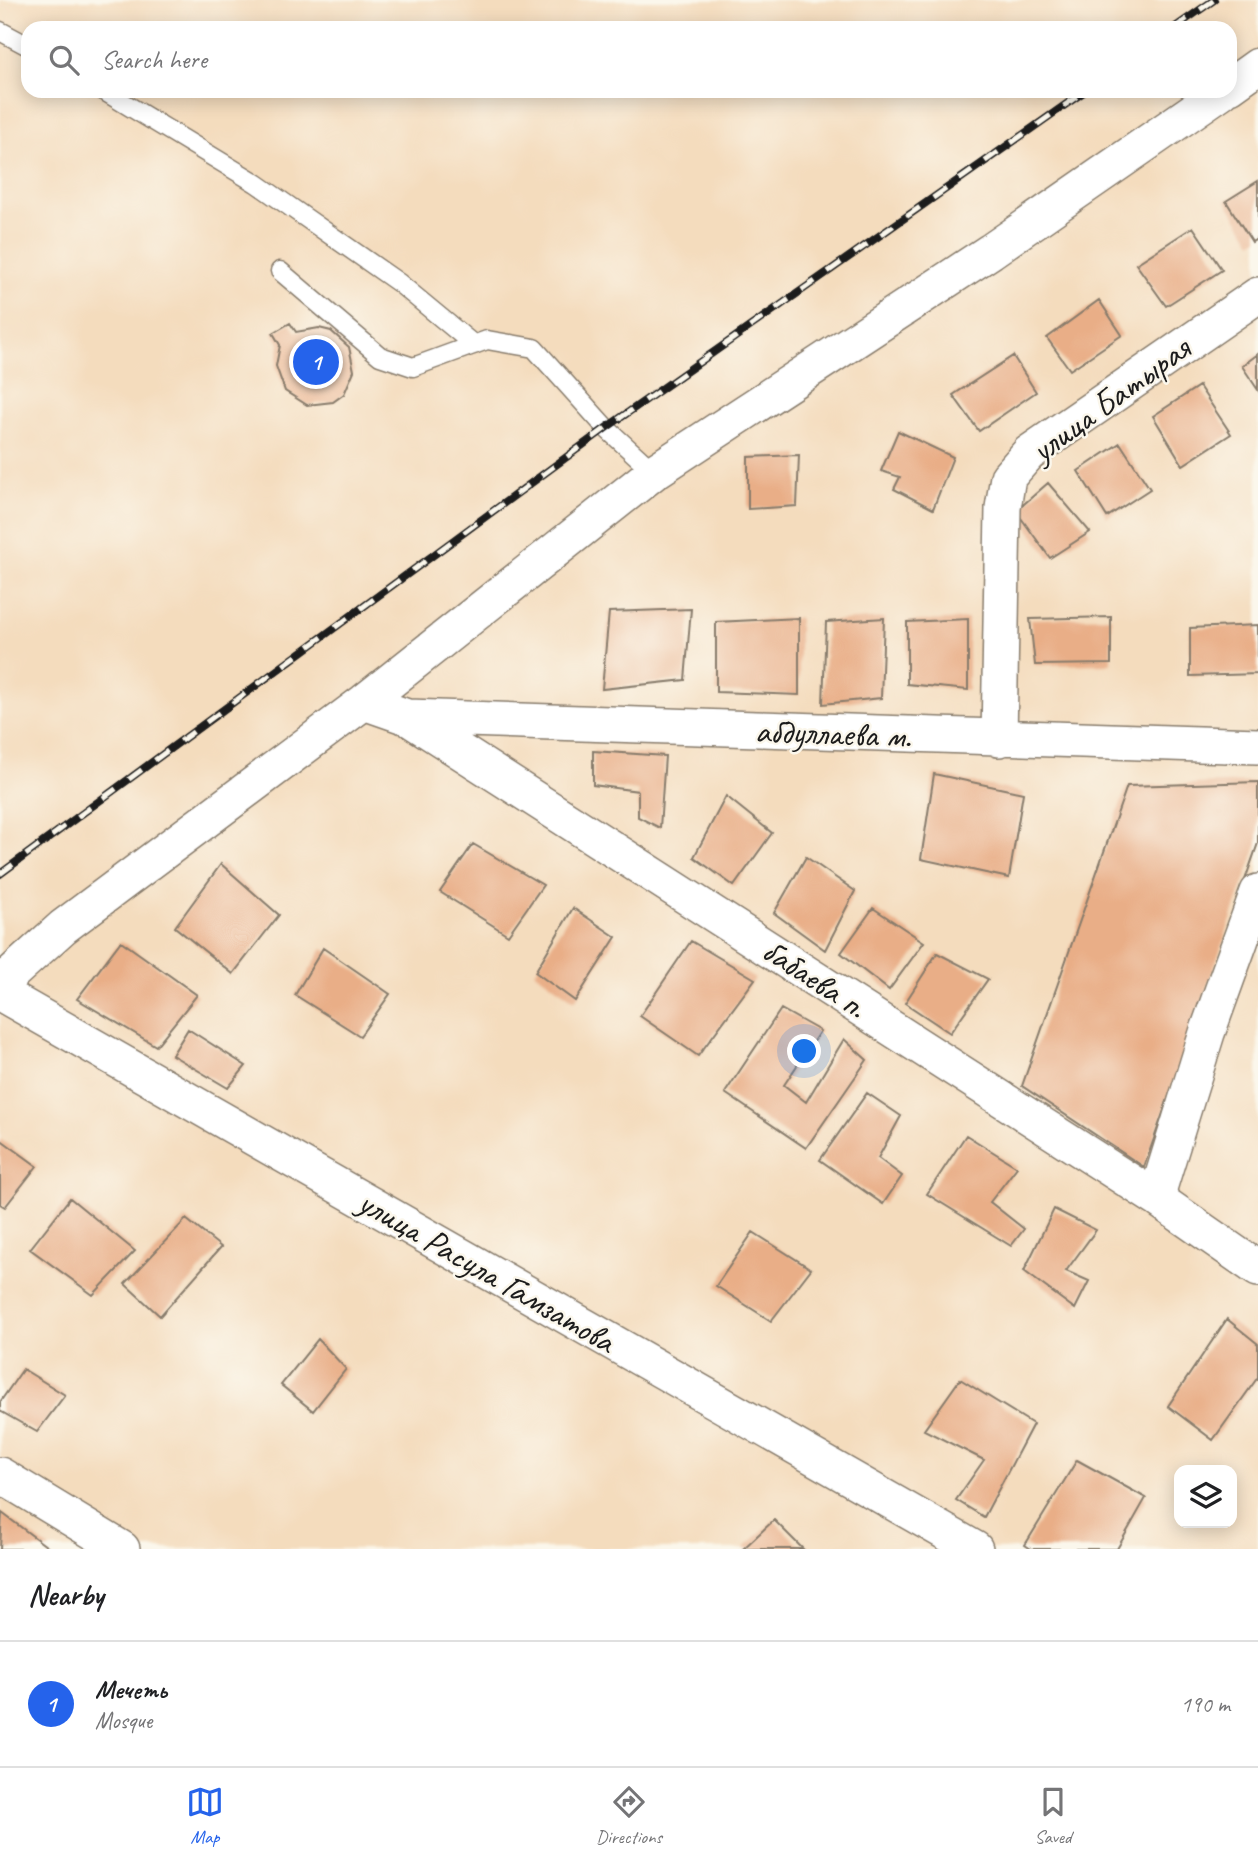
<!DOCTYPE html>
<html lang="en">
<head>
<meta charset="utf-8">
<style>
	body { margin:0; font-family:Caveat,sans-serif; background:#f2f2f2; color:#202124 }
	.controls { position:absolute; right:21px; bottom:21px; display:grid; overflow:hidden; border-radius:14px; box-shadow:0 4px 18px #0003 }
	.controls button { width:63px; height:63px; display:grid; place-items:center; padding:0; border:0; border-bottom:2px solid #e0e0e0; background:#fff; color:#202124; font:35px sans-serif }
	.you { position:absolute; left:805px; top:1052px; width:24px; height:24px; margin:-18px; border:5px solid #fff; border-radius:50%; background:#1a73e8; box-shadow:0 0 0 10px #1a73e833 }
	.badge { display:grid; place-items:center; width:46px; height:46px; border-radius:50%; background:#2563eb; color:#fff; font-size:23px; font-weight:700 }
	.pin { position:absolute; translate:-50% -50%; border:4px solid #fff; box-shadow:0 2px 7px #0006 }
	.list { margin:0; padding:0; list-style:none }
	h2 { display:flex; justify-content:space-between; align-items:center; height:91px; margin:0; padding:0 28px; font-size:30px }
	h2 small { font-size:23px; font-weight:400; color:#757577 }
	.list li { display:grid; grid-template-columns:46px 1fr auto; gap:21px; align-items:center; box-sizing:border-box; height:126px; padding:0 28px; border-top:2px solid #e0e0e0 }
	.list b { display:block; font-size:26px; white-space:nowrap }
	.list p { margin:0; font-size:23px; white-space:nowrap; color:#757577 }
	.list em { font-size:23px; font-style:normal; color:#757577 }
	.icon { flex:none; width:38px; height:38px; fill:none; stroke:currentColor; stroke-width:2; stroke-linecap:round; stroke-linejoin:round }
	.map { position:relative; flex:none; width:1258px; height:1549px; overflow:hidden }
	.search { position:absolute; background:#fff; box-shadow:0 4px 18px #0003; left:21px; right:21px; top:21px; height:77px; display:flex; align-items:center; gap:18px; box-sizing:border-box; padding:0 24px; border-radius:21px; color:#757577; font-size:26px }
	.sheet { height:217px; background:#fff }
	nav { display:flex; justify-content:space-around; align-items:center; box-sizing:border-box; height:98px; border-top:2px solid #e0e0e0; background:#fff; font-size:19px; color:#757577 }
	nav a { display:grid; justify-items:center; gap:4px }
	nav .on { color:#2563eb }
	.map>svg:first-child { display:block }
	.building { fill:#e9ae87 }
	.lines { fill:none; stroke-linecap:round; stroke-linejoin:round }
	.service-casing { stroke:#887c6c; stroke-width:21 }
	.minor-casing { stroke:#887c6c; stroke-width:38 }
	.service { stroke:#fff; stroke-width:18 }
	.minor { stroke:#fff; stroke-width:35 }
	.rail-casing { stroke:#1c1c1c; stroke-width:8 }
	.rail { stroke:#fbf7ec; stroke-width:5; stroke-dasharray:16; stroke-linecap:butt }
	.labels { text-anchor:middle; stroke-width:5; stroke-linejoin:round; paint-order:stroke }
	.street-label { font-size:35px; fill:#1c1c1c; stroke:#fbf7ec }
</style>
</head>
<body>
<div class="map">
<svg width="1258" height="1549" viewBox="0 0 1258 1549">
	<rect width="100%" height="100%" fill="#fbf7ec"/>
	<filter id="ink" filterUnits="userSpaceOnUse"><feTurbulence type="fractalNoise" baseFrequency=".0143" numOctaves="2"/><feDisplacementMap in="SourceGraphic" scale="14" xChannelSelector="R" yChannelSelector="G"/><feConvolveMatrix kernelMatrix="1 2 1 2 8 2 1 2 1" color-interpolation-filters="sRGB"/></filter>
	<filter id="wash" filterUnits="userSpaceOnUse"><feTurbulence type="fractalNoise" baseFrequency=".00686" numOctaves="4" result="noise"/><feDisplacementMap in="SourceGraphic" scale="28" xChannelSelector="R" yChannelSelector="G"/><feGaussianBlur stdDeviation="1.57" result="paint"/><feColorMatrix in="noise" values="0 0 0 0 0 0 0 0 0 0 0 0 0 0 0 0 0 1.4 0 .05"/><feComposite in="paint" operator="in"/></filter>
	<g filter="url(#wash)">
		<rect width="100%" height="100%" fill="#f4dcbd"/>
		<g id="blocks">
			<path class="building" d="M1258,181V238L1252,242L1226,201Z
				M1193,227L1222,270L1166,306L1136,264Z
				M1099,300L1122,335L1070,370L1047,338Z
				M290,323L296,332L319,328L331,331L349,347L354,371L344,394L333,402L307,405L285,391L276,366L280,345L273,333Z
				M1258,354V390L1242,366Z
				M1013,356L1036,392L979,431L953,395Z
				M1199,386L1231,434L1183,465L1153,416Z
				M898,431L953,457L933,509L894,489L900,477L881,471Z
				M1120,443L1150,489L1107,517L1078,471Z
				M799,455L797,506L748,509V457Z
				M1048,483L1090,532L1050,558L1016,511Z
				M691,609L685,680L602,689L609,612Z
				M1111,617V664L1035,665L1030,619Z
				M799,618V695L716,692V622Z
				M884,618L881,698L823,704L826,622Z
				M968,619V690L907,684V622Z
				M1258,625V674L1190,676V628Z
				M593,751L665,756L660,828L638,817V791L593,785Z
				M934,774L1023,793L1009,878L921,859Z
				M1258,782V843L1144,1167L1022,1086L1127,786Z
				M726,796L772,833L734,886L694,857Z
				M473,844L543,885L508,935L440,892Z
				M806,857L855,891L825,950L774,913Z
				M221,864L279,915L233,974L175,927Z
				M573,908L616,937L575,1001L535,972Z
				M873,908L924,942L889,990L841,953Z
				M121,941L197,995L156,1046L77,999Z
				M691,941L755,979L698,1056L640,1016Z
				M323,948L390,994L360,1036L295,995Z
				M937,953L988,979L950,1033L905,1003Z
				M781,1009L820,1031L784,1085L806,1102L844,1039L867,1060L806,1148L725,1093Z
				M188,1029L246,1066L228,1088L172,1055Z
				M867,1093L901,1116L878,1158L902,1176L883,1204L820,1160Z
				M966,1135L1017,1167L990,1202L1024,1229L1011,1246L927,1194Z
				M0,1139L37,1166L5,1207L0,1204Z
				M70,1198L135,1251L93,1295L30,1249Z
				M1054,1209L1096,1230L1066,1271L1089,1281L1075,1309L1024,1271Z
				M186,1219L221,1247L160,1316L125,1284Z
				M753,1232L811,1269L771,1321L716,1286Z
				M1227,1319L1258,1344V1377L1213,1440L1168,1406Z
				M318,1339L346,1369L313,1411L281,1385Z
				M23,1369L65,1395L37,1432L0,1411V1402Z
				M960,1379L1033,1424L984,1517L956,1500L984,1460L924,1430Z
				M1077,1460L1146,1498L1117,1549H1031L1025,1545Z
				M2,1513L50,1549H0Z
				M774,1520L803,1549H743Z"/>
		</g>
	</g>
	<g filter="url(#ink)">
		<use href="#blocks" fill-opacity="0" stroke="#887c6c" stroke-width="2"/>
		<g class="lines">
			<defs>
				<path id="service" d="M0,31L28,46
					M104,91L256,183L399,283L474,345
					M280,271L380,356L413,367L487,340L534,348L606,428L654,472"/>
				<path id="minor" d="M1230,86L1258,66
					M364,702L407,717L1156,1198L1258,1269
					M408,717L1258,746
					M999,739L1003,508L1008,477L1029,453L1258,295
					M0,984L63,927L364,702L654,472L991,251L1222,91
					M0,993L975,1549
					M1156,1198L1207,1033L1258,892
					M0,1475L122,1549"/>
			</defs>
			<use href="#service" class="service-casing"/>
			<use href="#minor" class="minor-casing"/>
			<use href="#service" class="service"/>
			<use href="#minor" class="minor"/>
			<defs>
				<path id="rail" d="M1174,28L1214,0
					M0,874L606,428L1085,91"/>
			</defs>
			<use href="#rail" class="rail-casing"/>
			<use href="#rail" class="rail"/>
		</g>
	</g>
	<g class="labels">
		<g class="street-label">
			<text transform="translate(1110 399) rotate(-36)" y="12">улица Батырая</text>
			<text transform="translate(833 733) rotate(2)" y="12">абдуллаева м.</text>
			<text transform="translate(815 978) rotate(33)" y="12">бабаева п.</text>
			<text transform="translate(487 1271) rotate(30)" y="12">улица Расула Гамзатова</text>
		</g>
	</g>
</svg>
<div class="controls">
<button><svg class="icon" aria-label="layers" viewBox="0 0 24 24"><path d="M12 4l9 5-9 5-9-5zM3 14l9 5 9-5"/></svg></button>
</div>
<div class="you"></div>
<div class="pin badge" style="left:316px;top:362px">1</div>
<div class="search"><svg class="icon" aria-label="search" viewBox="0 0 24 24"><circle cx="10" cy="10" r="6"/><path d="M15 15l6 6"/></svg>Search here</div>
</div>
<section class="sheet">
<h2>Nearby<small></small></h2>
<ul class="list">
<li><span class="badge">1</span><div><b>Мечеть</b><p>Mosque</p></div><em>190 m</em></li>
</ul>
</section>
<nav>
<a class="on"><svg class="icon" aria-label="map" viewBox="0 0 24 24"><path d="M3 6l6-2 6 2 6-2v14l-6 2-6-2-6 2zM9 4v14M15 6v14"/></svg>Map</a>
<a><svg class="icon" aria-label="directions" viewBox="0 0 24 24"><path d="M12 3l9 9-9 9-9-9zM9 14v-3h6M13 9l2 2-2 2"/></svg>Directions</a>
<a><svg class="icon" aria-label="saved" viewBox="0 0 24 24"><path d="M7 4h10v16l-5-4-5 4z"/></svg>Saved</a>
</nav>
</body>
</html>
